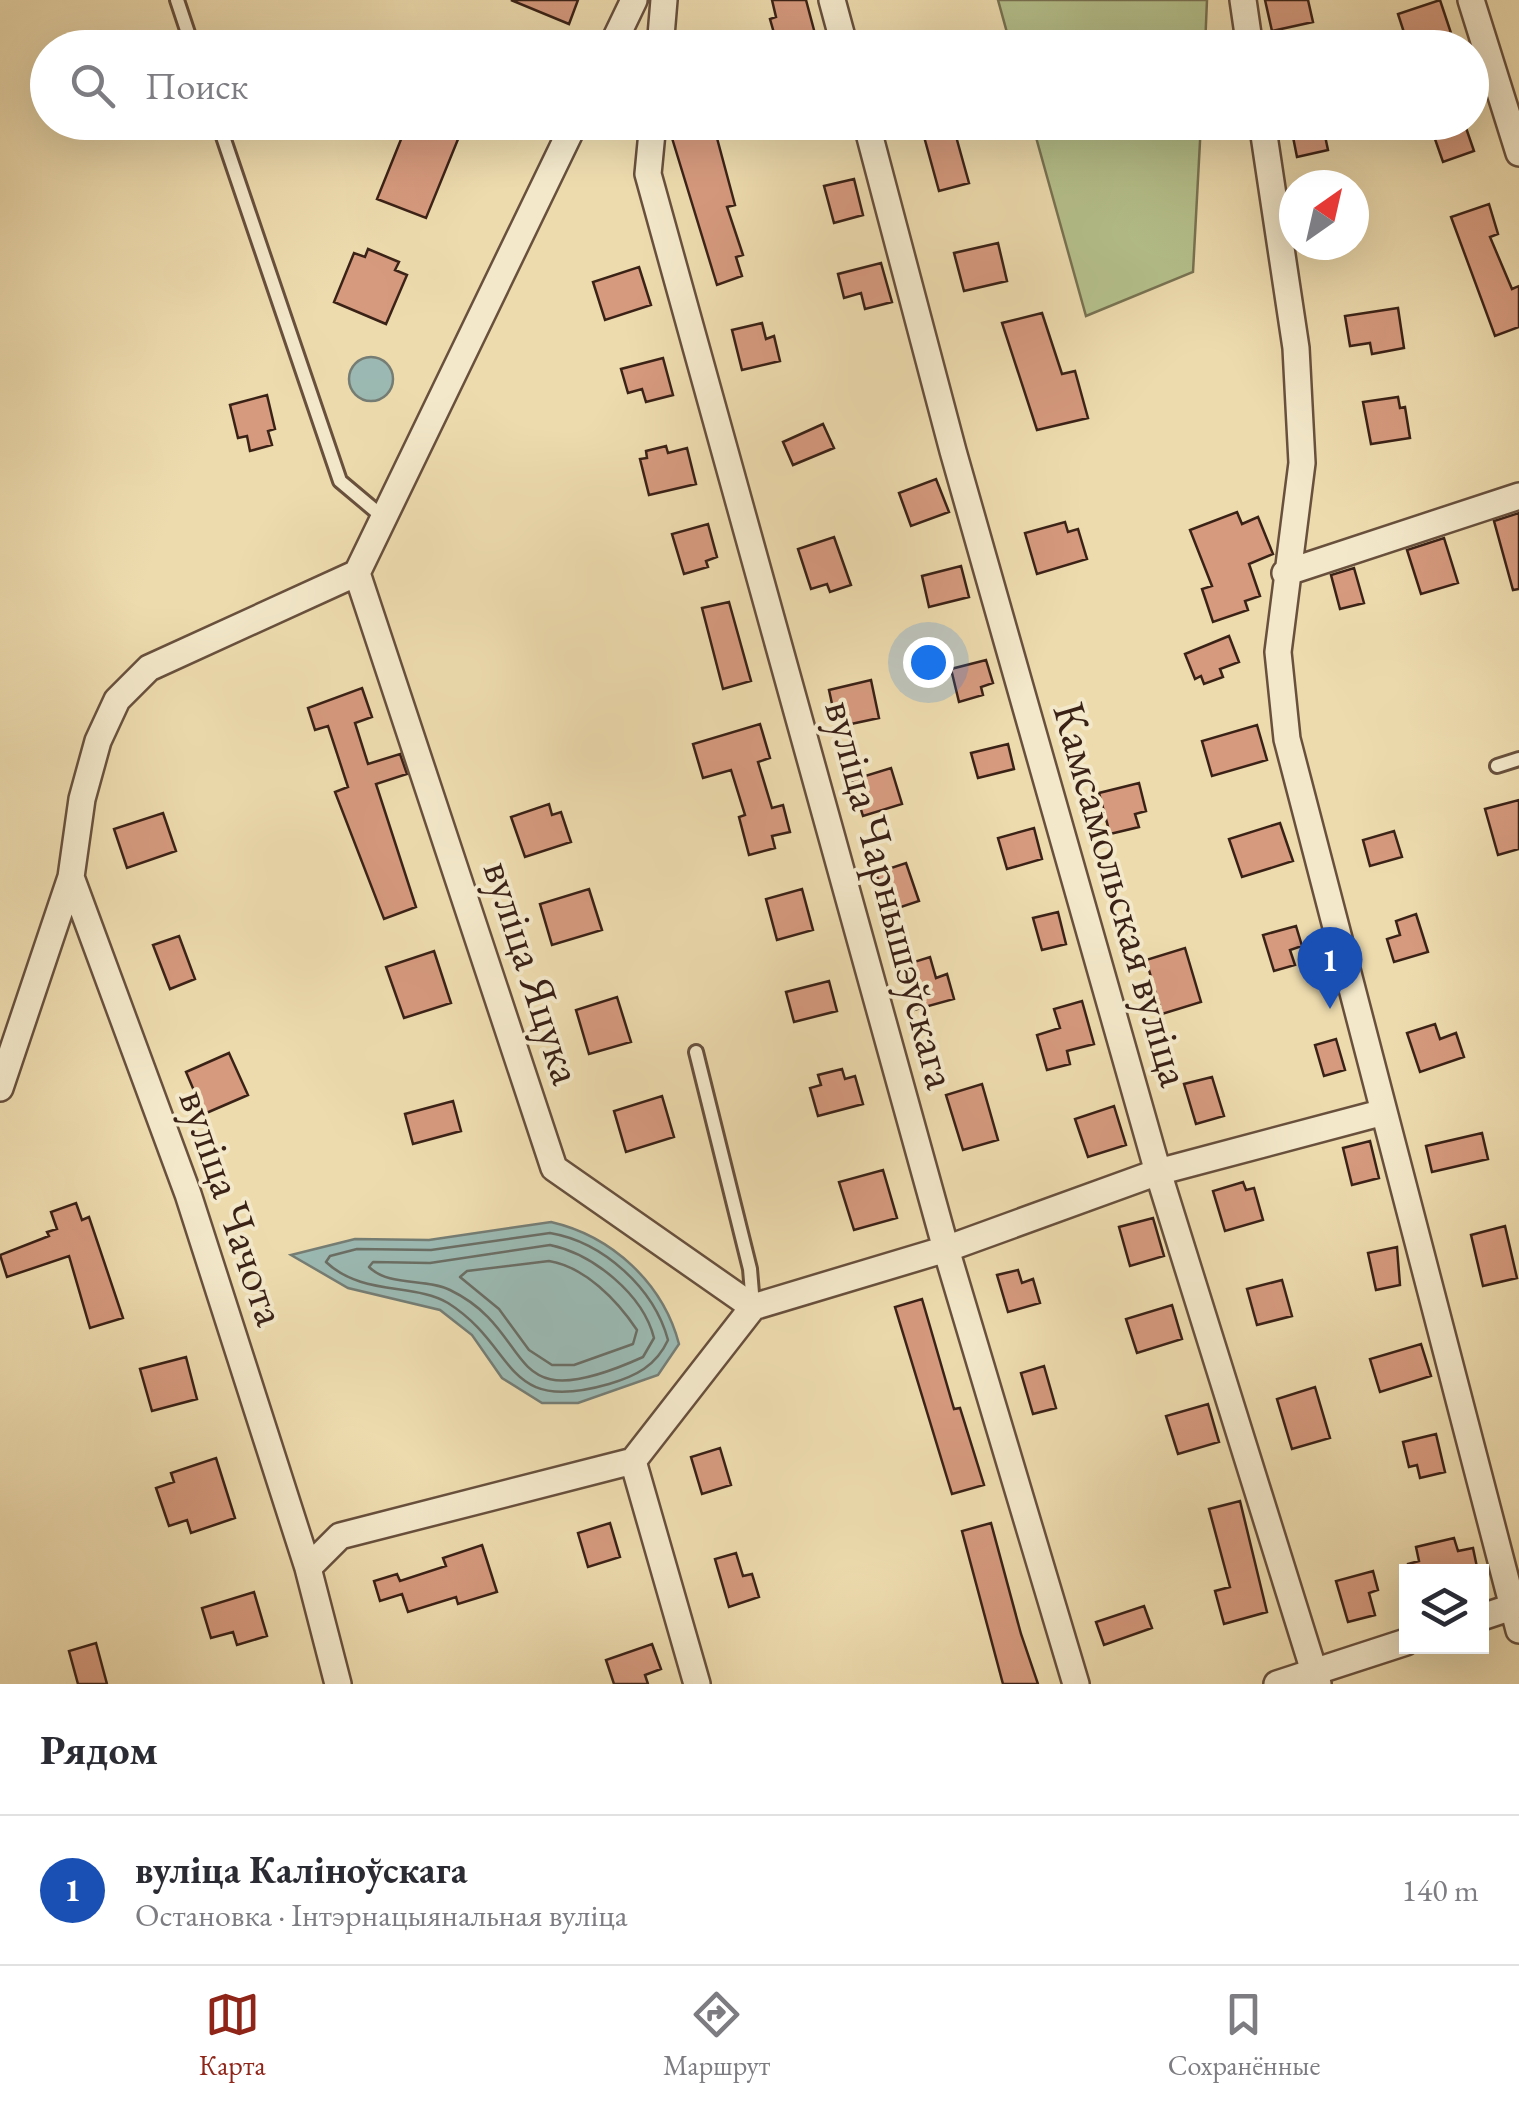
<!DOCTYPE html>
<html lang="ru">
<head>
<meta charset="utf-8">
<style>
	body { margin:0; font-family:"EB Garamond",serif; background:#f2f2f3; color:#2b2b33 }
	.controls { position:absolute; right:30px; bottom:30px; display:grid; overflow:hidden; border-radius:0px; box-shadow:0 10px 40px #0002 }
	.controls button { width:90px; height:90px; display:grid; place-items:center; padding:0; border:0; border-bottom:2px solid #e1e1e2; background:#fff; color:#2b2b33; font:50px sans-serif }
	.compass { position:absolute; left:1279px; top:170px; width:90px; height:90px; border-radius:50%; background:#fff; box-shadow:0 10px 40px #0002; rotate:34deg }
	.you { position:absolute; left:928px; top:662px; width:35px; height:35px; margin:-25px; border:8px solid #fff; border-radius:50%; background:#1a73e8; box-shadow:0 0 0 15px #1a73e833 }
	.badge { display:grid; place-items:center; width:65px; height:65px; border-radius:50%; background:#8f2418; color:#fff; font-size:32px; font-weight:700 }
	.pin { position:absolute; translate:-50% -82px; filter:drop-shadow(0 2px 5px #0008) }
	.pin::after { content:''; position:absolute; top:52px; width:35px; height:30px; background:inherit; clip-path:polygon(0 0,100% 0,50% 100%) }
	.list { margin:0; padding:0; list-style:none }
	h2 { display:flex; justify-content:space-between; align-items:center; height:130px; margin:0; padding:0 40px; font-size:42px }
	h2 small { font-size:32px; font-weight:400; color:#7c7c81 }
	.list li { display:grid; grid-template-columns:65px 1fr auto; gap:30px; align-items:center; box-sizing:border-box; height:150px; padding:0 40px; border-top:2px solid #e1e1e2 }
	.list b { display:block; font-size:38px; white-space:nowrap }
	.list p { margin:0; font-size:32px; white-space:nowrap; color:#7c7c81 }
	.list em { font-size:32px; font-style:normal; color:#7c7c81 }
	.icon { flex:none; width:55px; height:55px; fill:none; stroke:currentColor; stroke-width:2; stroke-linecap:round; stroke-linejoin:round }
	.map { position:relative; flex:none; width:1519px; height:1684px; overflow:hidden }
	.search { position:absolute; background:#fff; box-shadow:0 10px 40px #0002; left:30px; right:30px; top:30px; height:110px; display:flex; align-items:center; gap:25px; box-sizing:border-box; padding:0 35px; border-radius:55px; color:#7c7c81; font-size:38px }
	.sheet { height:280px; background:#fff }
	nav { display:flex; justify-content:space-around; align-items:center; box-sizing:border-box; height:140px; border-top:2px solid #e1e1e2; background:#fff; font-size:28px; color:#7c7c81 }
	nav a { display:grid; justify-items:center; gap:5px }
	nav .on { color:#8f2418 }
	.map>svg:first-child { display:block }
	.green { fill:#b5c18c; stroke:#787252; stroke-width:2.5 }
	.water { fill:#9bb9b2; stroke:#757d74; stroke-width:2.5 }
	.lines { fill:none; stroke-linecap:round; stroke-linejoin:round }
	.shore { stroke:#6b6e64; stroke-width:2.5 }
	.building { fill:#d69a7e; stroke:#3b2217; stroke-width:2.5 }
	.service-casing { stroke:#68503d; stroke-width:18 }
	.minor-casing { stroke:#68503d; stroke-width:30 }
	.service { stroke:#f3e8ca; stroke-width:12 }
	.minor { stroke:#f3e8ca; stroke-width:25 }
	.labels { text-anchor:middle; stroke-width:8; stroke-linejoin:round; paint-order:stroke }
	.street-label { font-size:45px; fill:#3b2217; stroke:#f3e8ca }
</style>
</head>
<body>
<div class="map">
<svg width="1519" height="1684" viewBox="0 0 1519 1684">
	<rect width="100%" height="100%" fill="#eddbae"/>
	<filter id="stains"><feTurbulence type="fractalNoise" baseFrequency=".002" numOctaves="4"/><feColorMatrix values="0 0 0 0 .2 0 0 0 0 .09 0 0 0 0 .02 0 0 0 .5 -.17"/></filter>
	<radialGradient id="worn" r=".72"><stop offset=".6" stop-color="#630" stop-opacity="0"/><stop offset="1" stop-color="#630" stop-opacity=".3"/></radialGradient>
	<path class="green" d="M998,0H1207L1205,47H1011Z
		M1032,123H1201L1193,272L1086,316Z"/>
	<path class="water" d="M349 379a22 22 0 1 1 44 0a22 22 0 1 1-44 0Z
		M551,1222C612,1236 663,1283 679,1344L658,1375L578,1403H542L502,1378L472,1335L440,1310L348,1288L291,1255L355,1239L429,1240Z"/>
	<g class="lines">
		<path class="shore" d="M550,1233C603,1242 654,1288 668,1340C656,1366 636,1376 609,1384C501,1415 519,1348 448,1303C414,1283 362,1296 326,1262L330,1256L357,1249L431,1250Z
			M550,1245C593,1254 643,1294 654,1338L643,1357C497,1423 541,1334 450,1290C426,1278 389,1287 369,1267L373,1262L430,1263Z
			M549,1261C585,1267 617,1300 637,1330L633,1344L574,1365H552L529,1350L499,1309L460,1277L467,1271Z"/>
	</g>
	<path class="building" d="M511,0H578L569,24Z
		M772,0H806L814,30L776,40L770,19L776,17Z
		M1265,0H1308L1313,22L1272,31Z
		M1440,0L1456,48H1409L1398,14Z
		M408,122H465L426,218L377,199Z
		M920,122H952L969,183L939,191Z
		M1290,122H1322L1328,150L1297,157Z
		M1429,122H1464L1474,151L1443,162Z
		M714,127L735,205L727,207L743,255L736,257L742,276L717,285L672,138Z
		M854,179L863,215L834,223L824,186Z
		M1489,204L1498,234L1490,237L1512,289L1519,286V327L1495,336L1451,217Z
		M998,243L1007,281L964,291L954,253Z
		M368,249L399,262L395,270L407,275L386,324L334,302L354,253L365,257Z
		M881,263L892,302L865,309L861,293L844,298L838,274Z
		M639,267L651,305L605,320L593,282Z
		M1398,308L1404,348L1372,354L1370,343L1350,346L1345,316Z
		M1042,313L1062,374L1075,371L1088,418L1037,430L1002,323Z
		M762,323L766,339L774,336L780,361L742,370L732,330Z
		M663,358L673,395L646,402L642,389L628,393L621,369Z
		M267,395L275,429L268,431L272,445L250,451L247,436L238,438L230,405Z
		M1398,397L1400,408L1405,407L1410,438L1371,444L1363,402Z
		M823,424L834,448L793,465L783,442Z
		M666,446L668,453L687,448L696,484L649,495L640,459L647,458L646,451Z
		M936,479L949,512L911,526L899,493Z
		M1237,512L1242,524L1258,517L1273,554L1249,564L1260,596L1245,601L1248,610L1213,622L1202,589L1212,586L1190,530Z
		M1519,513V589L1513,590L1494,521Z
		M1065,522L1068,532L1078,529L1087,559L1037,574L1025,533Z
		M708,524L717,557L706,561L708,567L684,574L672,534Z
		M834,537L851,585L830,592L827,584L811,589L798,549Z
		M1444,538L1458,583L1421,594L1407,550Z
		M961,566L969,597L929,607L922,576Z
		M1354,568L1364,603L1340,609L1331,575Z
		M729,602L751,681L723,689L702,608Z
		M1229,636L1239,662L1220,669L1223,677L1204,684L1201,676L1195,679L1185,654Z
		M986,660L993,683L981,687L983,695L959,702L951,669Z
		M871,680L879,718L837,727L829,690Z
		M362,688L372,717L355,723L368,764L400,754L407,774L376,784L416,907L384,919L335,792L348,787L328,726L315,730L308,708Z
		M760,724L770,758L758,762L772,808L783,805L790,832L772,836L775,848L749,855L739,817L745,815L731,770L703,778L693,744Z
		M1257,725L1267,760L1212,776L1202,741Z
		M1008,744L1014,769L978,778L971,753Z
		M891,768L902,804L863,816L852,780Z
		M1139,783L1146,811L1135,814L1139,827L1110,834L1099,793Z
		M1519,800V849L1498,855L1485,809Z
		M549,804L552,815L561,812L571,842L525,857L511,817Z
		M163,813L176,851L127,868L114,829Z
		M1280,823L1293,861L1242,877L1229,839Z
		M1034,828L1042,859L1007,869L998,838Z
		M1394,831L1402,857L1370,866L1363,840Z
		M906,863L919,901L889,911L876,873Z
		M589,889L602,930L552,945L540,904Z
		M802,889L813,930L777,940L766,899Z
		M1058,912L1066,944L1042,950L1033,918Z
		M1416,914L1428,952L1394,962L1387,939L1400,935L1396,921Z
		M1296,926L1302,946L1290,950L1295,965L1274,971L1263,935Z
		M179,936L195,979L170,989L153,945Z
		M1185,948L1201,1002L1162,1014L1146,960Z
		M434,951L451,1003L404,1018L386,967Z
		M930,957L936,978L947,974L954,999L914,1010L901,966Z
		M829,981L837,1011L794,1022L786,992Z
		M617,997L631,1042L589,1054L576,1010Z
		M1082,1001L1094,1044L1067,1051L1070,1064L1047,1070L1037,1035L1060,1028L1054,1009Z
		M1435,1024L1440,1039L1456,1033L1464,1057L1420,1072L1407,1033Z
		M1336,1039L1345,1070L1324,1076L1315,1045Z
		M229,1053L248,1095L204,1114L186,1072Z
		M842,1069L845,1079L855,1076L863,1104L818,1116L810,1088L821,1085L818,1075Z
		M1212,1077L1224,1116L1196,1124L1184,1084Z
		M982,1084L998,1140L963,1150L946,1095Z
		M662,1096L674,1137L626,1152L614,1111Z
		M453,1101L461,1131L413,1144L405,1114Z
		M1114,1106L1126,1145L1088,1157L1075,1119Z
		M1482,1133L1488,1159L1432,1172L1426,1146Z
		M1370,1141L1379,1178L1352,1185L1343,1148Z
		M883,1170L897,1218L854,1230L839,1182Z
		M1243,1182L1246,1190L1254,1188L1263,1220L1225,1231L1213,1191Z
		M76,1203L82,1220L89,1217L123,1318L90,1328L69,1256L7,1277L0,1255L49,1236L47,1232L57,1229L51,1212Z
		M1153,1218L1164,1256L1130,1266L1119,1227Z
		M1505,1226L1517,1278L1483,1286L1471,1235Z
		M1397,1247L1400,1285L1376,1290L1368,1253Z
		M1018,1270L1022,1283L1033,1279L1040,1303L1008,1312L997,1275Z
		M1282,1280L1292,1316L1257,1325L1247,1289Z
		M922,1299L954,1409L960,1408L984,1485L952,1494L895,1307Z
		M1172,1305L1182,1339L1137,1353L1126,1319Z
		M1421,1344L1431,1376L1380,1392L1370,1359Z
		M186,1357L197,1399L152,1411L140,1369Z
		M1044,1366L1056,1408L1033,1414L1021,1373Z
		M1315,1387L1330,1438L1292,1449L1277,1399Z
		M1208,1404L1219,1442L1178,1454L1166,1416Z
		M1436,1434L1445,1472L1420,1478L1417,1465L1409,1467L1403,1442Z
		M720,1448L731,1485L702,1494L691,1457Z
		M216,1458L235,1518L191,1533L187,1520L169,1526L156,1488L174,1482L171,1473Z
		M1240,1501L1267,1612L1224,1624L1215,1591L1230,1587L1209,1509Z
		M610,1523L620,1557L588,1567L578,1533Z
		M991,1523L1021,1634L1038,1684H1003L962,1531Z
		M1454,1538L1458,1551L1473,1548L1478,1572H1408V1564L1419,1561L1416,1547Z
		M482,1545L497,1592L458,1604L456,1597L408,1612L402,1594L380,1601L374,1581L397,1574L400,1581L446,1566L443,1558Z
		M736,1553L743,1576L752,1574L759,1597L729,1607L715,1559Z
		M1373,1571L1378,1590L1369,1593L1375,1615L1348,1622L1336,1581Z
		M254,1592L267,1636L237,1645L233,1632L211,1638L202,1608Z
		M1144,1606L1152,1628L1104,1645L1096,1622Z
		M96,1643L107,1684H78L69,1651Z
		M652,1644L661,1669L645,1675L648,1684H614L606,1660Z"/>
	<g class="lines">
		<defs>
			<path id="service" d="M177,0L193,48
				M218,122L340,481L384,518
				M1497,766L1519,759
				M696,1052L750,1269L753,1305"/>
			<path id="minor" d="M832,0L845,48
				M1243,0L1250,48
				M1471,0L1519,153
				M611,48L634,0
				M660,48L664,0
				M653,122L648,174L946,1249L1076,1684
				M866,122L953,451L1158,1172L1318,1684
				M1262,122L1296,348L1302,463L1278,652L1287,739L1519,1630
				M357,573L554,1168L753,1307L946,1249L1158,1172L1384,1112
				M357,573L575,122
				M1285,573L1519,496
				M71,877L188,1194L308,1568
				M0,1088L71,877L82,799L98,741L117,700L149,668L357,573
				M1482,1617L1512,1607
				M338,1684L308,1568L340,1536L633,1461
				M697,1684L633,1461L753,1307
				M1277,1684L1406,1642"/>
		</defs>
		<use href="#service" class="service-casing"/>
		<use href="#minor" class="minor-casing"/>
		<use href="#service" class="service"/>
		<use href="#minor" class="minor"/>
	</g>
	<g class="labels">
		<g class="street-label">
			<text transform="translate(892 894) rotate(75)" y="16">вуліца Чарнышэўскага</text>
			<text transform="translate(1123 894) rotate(74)" y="16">Камсамольская вуліца</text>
			<text transform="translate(534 972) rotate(72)" y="16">вуліца Яцука</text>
			<text transform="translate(234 1207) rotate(71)" y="16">вуліца Чачота</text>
		</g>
	</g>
	<rect width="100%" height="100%" filter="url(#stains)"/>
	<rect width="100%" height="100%" fill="url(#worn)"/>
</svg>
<div class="controls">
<button><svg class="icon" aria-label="layers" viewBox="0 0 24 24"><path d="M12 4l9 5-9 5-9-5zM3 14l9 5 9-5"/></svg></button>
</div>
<svg class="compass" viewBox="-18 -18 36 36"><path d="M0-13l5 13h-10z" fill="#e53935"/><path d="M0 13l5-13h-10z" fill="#7c7c81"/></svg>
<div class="you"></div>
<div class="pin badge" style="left:1330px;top:1009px;background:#1a4fb4">1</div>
<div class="search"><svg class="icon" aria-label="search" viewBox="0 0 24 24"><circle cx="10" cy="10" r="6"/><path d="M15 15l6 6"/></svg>Поиск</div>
</div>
<section class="sheet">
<h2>Рядом<small></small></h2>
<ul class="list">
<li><span class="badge" style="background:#1a4fb4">1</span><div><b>вуліца Каліноўскага</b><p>Остановка · Інтэрнацыянальная вуліца</p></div><em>140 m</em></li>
</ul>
</section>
<nav>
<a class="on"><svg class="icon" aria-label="map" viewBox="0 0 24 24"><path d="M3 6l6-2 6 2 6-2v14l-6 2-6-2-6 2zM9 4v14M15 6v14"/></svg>Карта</a>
<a><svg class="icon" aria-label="directions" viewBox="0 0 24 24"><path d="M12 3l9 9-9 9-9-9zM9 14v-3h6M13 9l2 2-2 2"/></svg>Маршрут</a>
<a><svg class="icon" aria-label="saved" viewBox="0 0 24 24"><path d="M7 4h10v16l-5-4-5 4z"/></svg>Сохранённые</a>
</nav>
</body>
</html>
